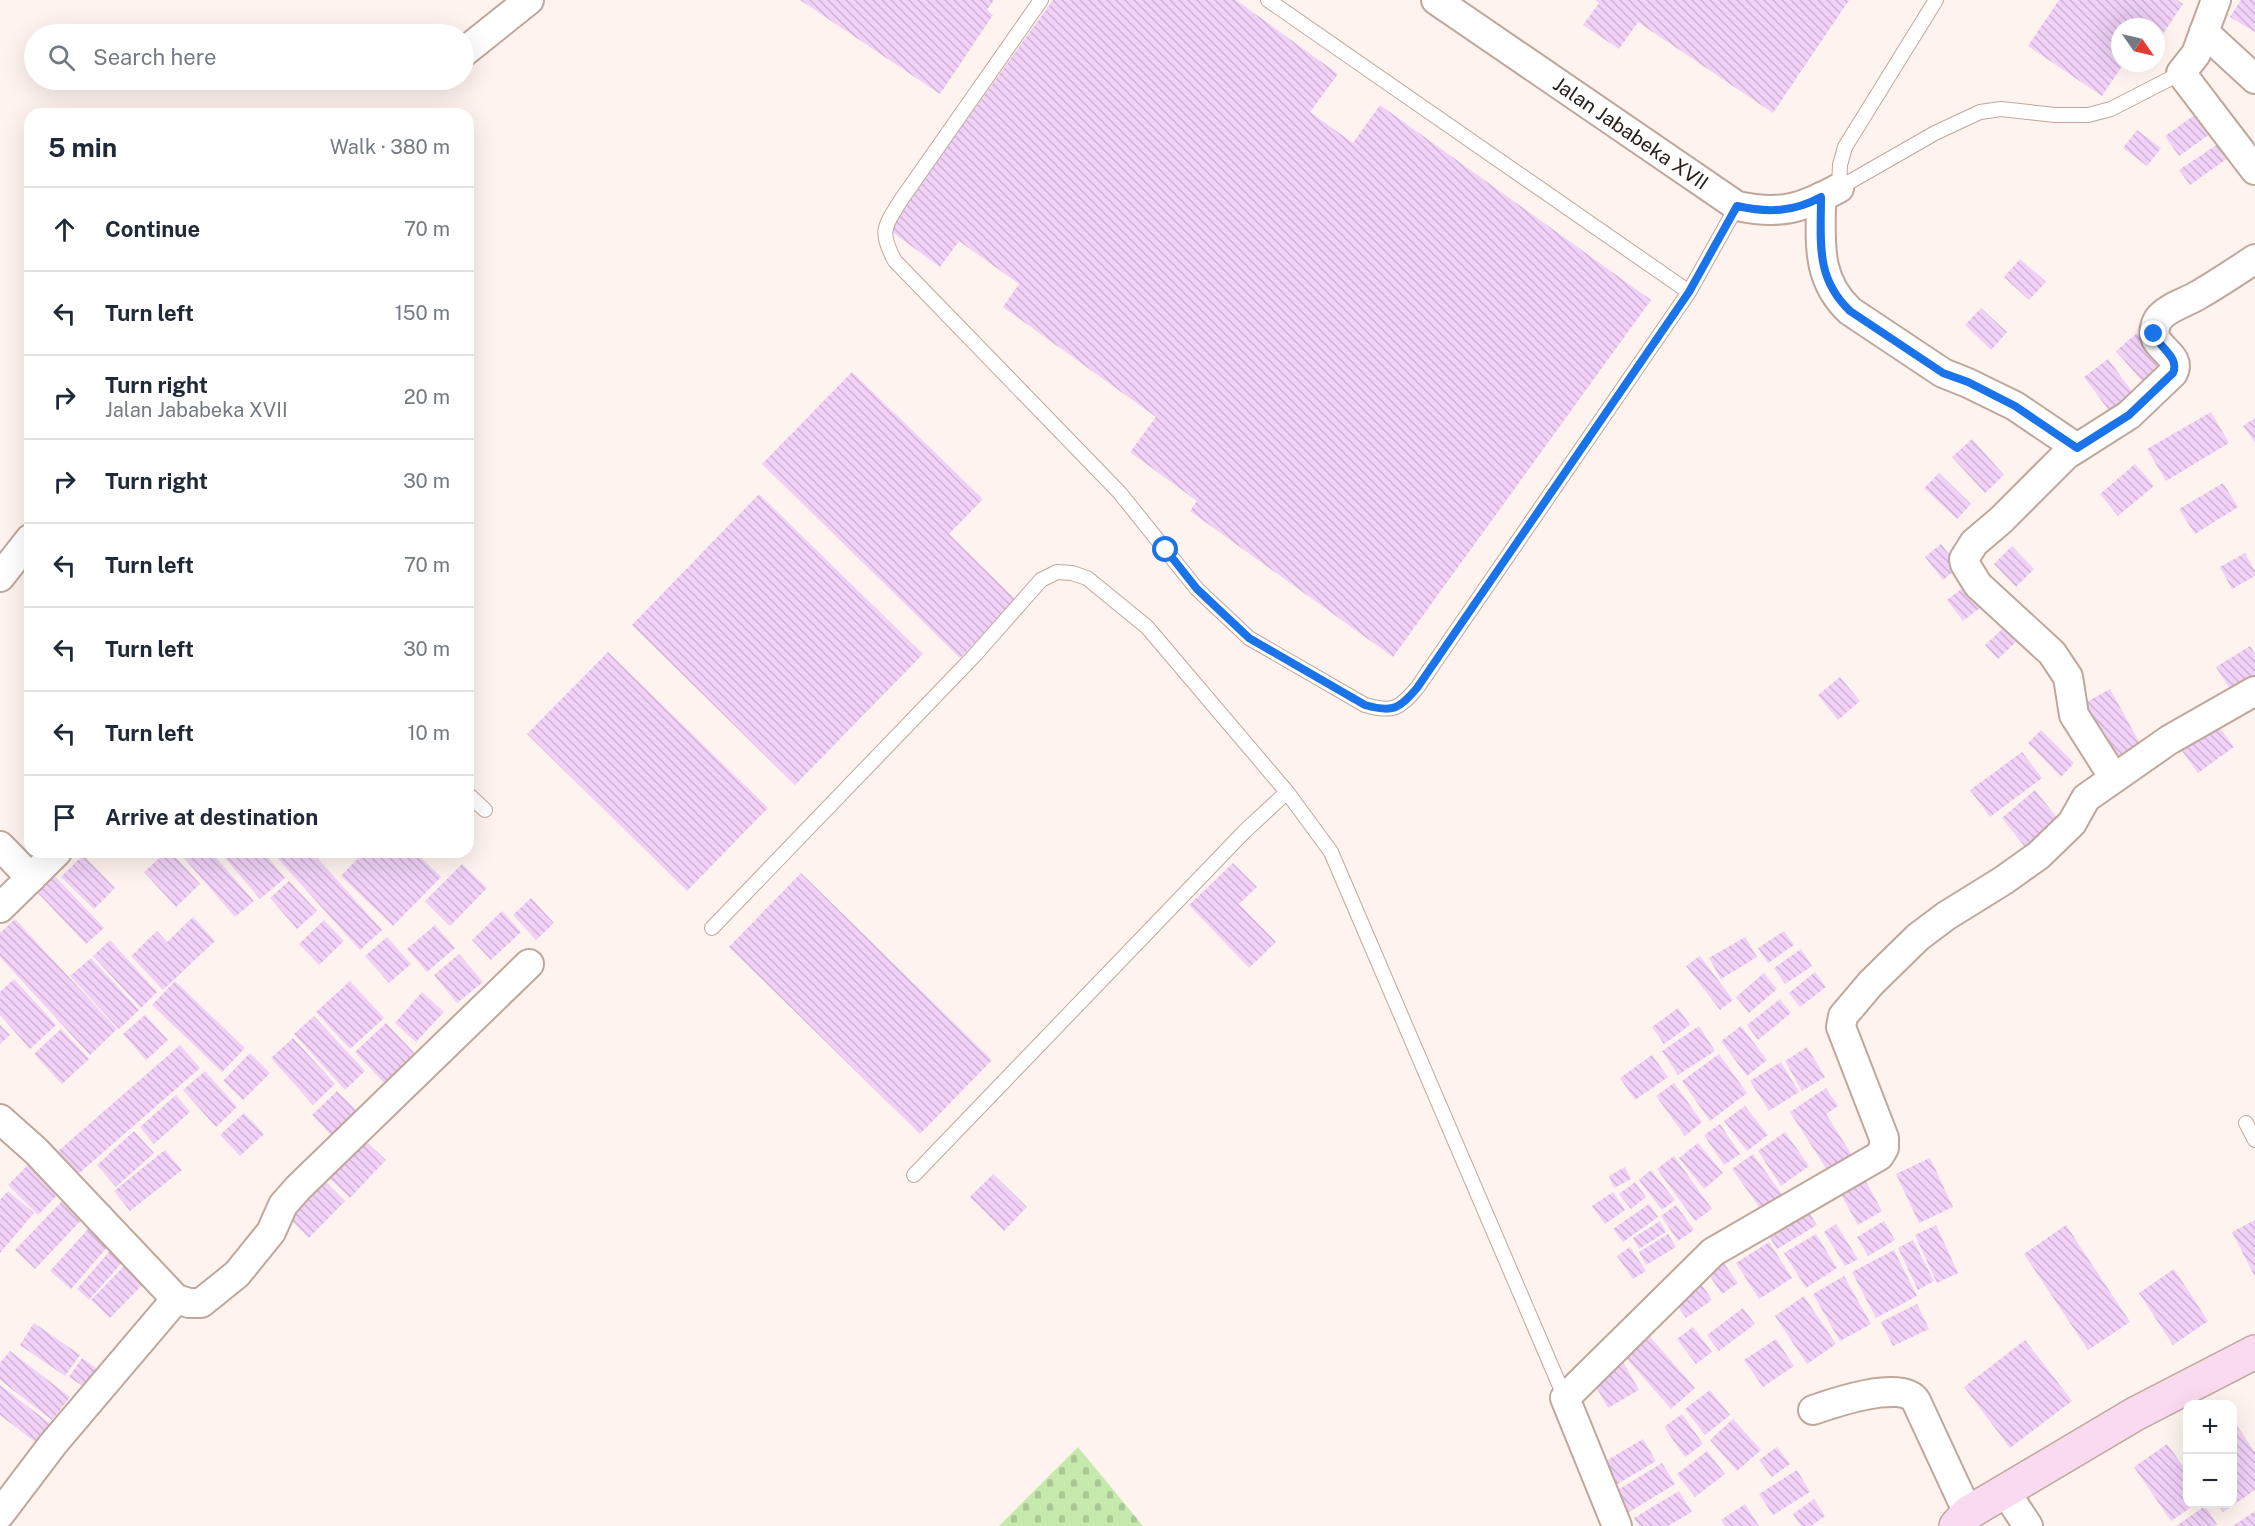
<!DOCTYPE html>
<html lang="en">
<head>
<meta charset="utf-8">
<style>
	body { margin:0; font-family:"Public Sans",sans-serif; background:#f6f6f7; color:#1f2937 }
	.controls { position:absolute; right:18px; bottom:18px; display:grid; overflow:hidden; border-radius:12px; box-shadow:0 6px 24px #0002 }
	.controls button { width:54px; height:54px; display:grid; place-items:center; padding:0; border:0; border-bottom:2px solid #e0e1e3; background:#fff; color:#1f2937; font:30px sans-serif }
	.compass { position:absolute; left:2111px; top:18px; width:54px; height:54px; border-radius:50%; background:#fff; box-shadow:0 6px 24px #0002; rotate:124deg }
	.stop { position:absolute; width:18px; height:18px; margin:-14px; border:4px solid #1a73e8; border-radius:50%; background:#fff }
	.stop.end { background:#1a73e8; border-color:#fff; box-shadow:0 2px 6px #0008 }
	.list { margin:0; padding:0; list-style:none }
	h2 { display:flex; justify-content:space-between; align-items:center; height:78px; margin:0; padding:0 24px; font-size:26px }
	h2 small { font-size:20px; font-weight:400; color:#747a83 }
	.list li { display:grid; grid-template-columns:39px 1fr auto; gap:18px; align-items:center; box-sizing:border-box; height:84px; padding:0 24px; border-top:2px solid #e0e1e3 }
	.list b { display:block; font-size:22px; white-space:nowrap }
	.list p { margin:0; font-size:20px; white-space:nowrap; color:#747a83 }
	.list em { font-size:20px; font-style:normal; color:#747a83 }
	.icon { flex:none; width:33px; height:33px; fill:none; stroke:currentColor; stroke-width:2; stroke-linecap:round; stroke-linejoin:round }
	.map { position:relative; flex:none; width:2255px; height:1526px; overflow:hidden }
	.search { position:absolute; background:#fff; box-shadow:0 6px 24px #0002; left:24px; top:24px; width:450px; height:66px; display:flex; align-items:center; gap:15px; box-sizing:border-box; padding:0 21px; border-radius:33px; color:#747a83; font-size:22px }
	.panel { position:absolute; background:#fff; box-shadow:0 6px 24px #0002; left:24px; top:108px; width:450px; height:750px; border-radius:18px }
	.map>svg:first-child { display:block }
	.cemetery { fill:url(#cemetery-stones) }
	.building { fill:url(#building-back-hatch) }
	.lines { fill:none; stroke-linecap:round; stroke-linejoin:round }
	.service-casing { stroke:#c0a79b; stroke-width:16 }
	.minor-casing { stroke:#c0a79b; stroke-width:32 }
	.secondary-casing { stroke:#c0a79b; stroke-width:36 }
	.service { stroke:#fff; stroke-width:14 }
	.minor { stroke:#fff; stroke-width:28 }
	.secondary { stroke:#fadaf0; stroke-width:33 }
	.route { stroke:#1a73e8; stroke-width:8 }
	.labels { text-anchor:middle; stroke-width:5; stroke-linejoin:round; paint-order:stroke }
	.street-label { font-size:20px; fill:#29201b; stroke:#fff }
</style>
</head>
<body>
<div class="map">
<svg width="2255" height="1526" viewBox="0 0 2255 1526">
	<defs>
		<pattern id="cemetery-stones" width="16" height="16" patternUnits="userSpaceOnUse" patternTransform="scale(1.5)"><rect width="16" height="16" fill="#c6eaae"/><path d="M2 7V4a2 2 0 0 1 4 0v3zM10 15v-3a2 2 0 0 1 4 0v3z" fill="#aac895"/></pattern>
		<pattern id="building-back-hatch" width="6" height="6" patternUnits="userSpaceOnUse" patternTransform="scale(1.5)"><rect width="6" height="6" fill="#f1d1f8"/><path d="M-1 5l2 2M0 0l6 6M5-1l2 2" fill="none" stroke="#cfb3d4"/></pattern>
	</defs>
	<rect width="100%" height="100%" fill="#fef3ee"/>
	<path class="cemetery" d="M1078,1447L1143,1526H999Z"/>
	<path class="building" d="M800,0H994L987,10L993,15L940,94Z
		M1053,0H1236L1338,74L1310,112L1353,143L1380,105L1651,300L1393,657L1190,511L1197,501L1130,452L1156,417L1003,307L1019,284L959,241L940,267L888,229Z
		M1595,0H1849L1773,113L1638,22L1619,49L1583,25L1599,3Z
		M2059,0H2177L2183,4L2156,44V27H2120V63H2124L2102,96L2028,46Z
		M2241,0H2255V32L2230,17Z
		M2196,114L2210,134L2179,156L2165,136Z
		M2137,130L2161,148L2147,166L2123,148Z
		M2218,144L2228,158L2190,185L2179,170Z
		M2020,259L2046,282L2029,300L2004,277Z
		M1981,308L2007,332L1991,350L1965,325Z
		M2137,333L2168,369L2147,387L2116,351Z
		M2108,359L2137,398L2113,416L2084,377Z
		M852,372L983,499L949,534L1017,601L960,658L762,464Z
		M2211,412L2229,443L2166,481L2147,449Z
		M2255,418V443L2243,426Z
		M1972,439L2004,475L1985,493L1952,457Z
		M2135,464L2154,486L2118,516L2100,494Z
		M1939,473L1971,504L1957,519L1924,488Z
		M2223,483L2238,507L2195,534L2179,509Z
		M759,494L923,654L795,785L632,625Z
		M1941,544L1959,567L1943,580L1925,557Z
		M2012,546L2034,569L2016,587L1994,564Z
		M2245,553L2255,571V576L2232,589L2220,567Z
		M1968,584L1984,605L1963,621L1947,600Z
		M2011,621L2023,635L1998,659L1985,645Z
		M2250,646L2255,654V684L2235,697L2216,667Z
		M608,652L768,808L687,891L527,734Z
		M1840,677L1860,701L1838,720L1818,695Z
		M2110,689L2142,747L2116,762L2083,704Z
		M2213,718L2234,747L2198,773L2177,744Z
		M2041,730L2074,763L2061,777L2028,743Z
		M2022,752L2042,778L1990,817L1970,790Z
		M2035,790L2058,819L2025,847L2002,818Z
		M166,852H171L200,884L176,907L144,872Z
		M179,852H211L254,901L235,917Z
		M220,852H263L285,878L260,899Z
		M272,852H312L382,930L360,950Z
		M364,852H415L441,877L393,926L341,876Z
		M83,855L115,888L94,909L61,877Z
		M1233,863L1257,887L1239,904L1276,942L1249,968L1189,905Z
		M462,864L487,888L450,926L425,901Z
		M801,873L992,1060L920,1134L729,947Z
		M54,875L104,928L86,944L36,891Z
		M289,881L317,911L297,929L270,898Z
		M531,898L554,923L536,940L513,915Z
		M502,911L521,932L491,960L472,940Z
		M193,917L215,941L163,990L131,956L157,931L167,942Z
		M15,919L117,1029L90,1055L0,957V933Z
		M324,920L344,941L319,965L299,944Z
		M435,925L455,948L427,972L407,949Z
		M1784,931L1794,945L1768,963L1758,948Z
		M387,937L411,964L389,983L365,956Z
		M1745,937L1757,957L1721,979L1709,958Z
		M110,940L157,992L141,1008L93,956Z
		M1801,949L1812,966L1785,984L1774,968Z
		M459,954L483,982L457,1003L434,975Z
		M1700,956L1733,1000L1720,1010L1686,966Z
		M91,958L139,1010L119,1029L70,976Z
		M1815,972L1826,987L1800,1007L1789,993Z
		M1764,973L1777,989L1749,1013L1736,997Z
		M14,979L56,1025L30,1049L0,1015V992Z
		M175,981L245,1048L222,1072L152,1005Z
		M350,981L384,1018L350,1049L316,1012Z
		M422,992L444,1012L416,1042L395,1023Z
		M1780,999L1791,1013L1758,1040L1747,1025Z
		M1678,1008L1690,1025L1664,1044L1652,1027Z
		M145,1015L168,1040L146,1060L123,1034Z
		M314,1016L365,1071L345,1090L294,1034Z
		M386,1023L419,1058L388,1087L355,1052Z
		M0,1025L10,1035L0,1044Z
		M1699,1026L1715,1051L1678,1075L1662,1051Z
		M1741,1026L1767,1060L1747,1076L1721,1041Z
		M61,1029L89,1059L62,1084L34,1054Z
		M293,1038L335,1084L313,1105L271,1058Z
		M180,1045L200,1068L76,1176L56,1153Z
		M1807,1047L1825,1077L1802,1091L1785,1061Z
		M250,1053L270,1073L243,1100L223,1081Z
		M1719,1054L1747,1093L1710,1121L1682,1081Z
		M1652,1055L1668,1077L1635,1100L1620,1078Z
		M1781,1062L1799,1092L1769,1111L1750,1081Z
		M205,1071L237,1107L216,1127L183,1090Z
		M1674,1083L1702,1122L1685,1136L1656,1096Z
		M1826,1088L1838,1106L1826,1114L1852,1155L1827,1170L1790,1112Z
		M337,1091L362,1116L337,1141L312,1115Z
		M176,1095L190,1112L154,1144L140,1127Z
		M1745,1106L1768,1135L1747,1151L1724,1121Z
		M244,1113L264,1134L240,1156L220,1135Z
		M1720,1124L1740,1154L1724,1165L1704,1135Z
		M134,1131L154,1153L116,1187L97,1165Z
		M1785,1132L1809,1166L1781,1186L1758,1151Z
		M360,1136L386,1160L350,1198L325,1174Z
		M1698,1143L1723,1173L1704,1189L1679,1158Z
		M165,1150L182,1170L130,1211L114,1191Z
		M1753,1154L1786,1200L1765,1215L1732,1169Z
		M1674,1156L1712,1209L1695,1221L1657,1169Z
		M1930,1158L1953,1207L1919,1223L1896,1174Z
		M34,1159L64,1188L38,1215L8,1185Z
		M1625,1167L1631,1179L1614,1188L1609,1176Z
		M1651,1170L1675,1200L1662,1210L1639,1180Z
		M993,1174L1027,1207L1004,1231L970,1197Z
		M319,1175L345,1201L309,1238L283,1212Z
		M1863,1176L1882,1211L1858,1225L1838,1189Z
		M1635,1182L1646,1197L1631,1209L1619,1194Z
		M8,1191L34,1213L0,1253V1200Z
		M1613,1192L1625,1210L1605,1224L1592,1206Z
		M68,1195L87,1214L35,1269L15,1250Z
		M1649,1204L1658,1217L1623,1242L1613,1229Z
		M1676,1205L1694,1230L1678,1241L1661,1216Z
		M1805,1206L1817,1225L1777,1249L1765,1230Z
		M2255,1220V1277L2232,1232Z
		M1660,1221L1666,1232L1639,1249L1633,1238Z
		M1884,1221L1895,1240L1868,1256L1857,1237Z
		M1836,1224L1858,1259L1845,1266L1824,1232Z
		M1936,1225L1958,1273L1937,1283L1915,1235Z
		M2066,1225L2130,1322L2088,1350L2024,1254Z
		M90,1227L110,1244L71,1289L50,1271Z
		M1668,1234L1676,1247L1646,1265L1639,1252Z
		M1816,1234L1837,1268L1806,1288L1784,1253Z
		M1913,1240L1934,1281L1918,1290L1898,1248Z
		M1769,1242L1792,1278L1759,1299L1736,1263Z
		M114,1246L127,1257L89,1300L77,1289Z
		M1630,1247L1646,1271L1633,1279L1617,1256Z
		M1894,1250L1917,1296L1876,1318L1852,1272Z
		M1718,1255L1738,1283L1722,1294L1703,1266Z
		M129,1261L148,1279L110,1318L91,1300Z
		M2174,1269L2208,1321L2173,1345L2139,1293Z
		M1844,1276L1871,1324L1840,1341L1813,1294Z
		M1699,1280L1712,1300L1686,1318L1673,1299Z
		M1804,1296L1836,1344L1807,1364L1775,1316Z
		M1917,1304L1929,1329L1893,1346L1881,1322Z
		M1743,1308L1755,1324L1719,1351L1707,1335Z
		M34,1323L80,1355L65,1376L20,1345Z
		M1693,1327L1712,1352L1696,1364L1677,1339Z
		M1645,1331L1695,1388L1671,1409L1621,1352Z
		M1776,1339L1794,1366L1763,1387L1744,1360Z
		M2025,1340L2072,1401L2010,1448L1964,1387Z
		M10,1351L70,1397L52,1420L0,1380V1363Z
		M82,1358L103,1373L90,1391L69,1377Z
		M1623,1362L1639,1390L1608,1408L1592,1380Z
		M0,1385L52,1425L38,1444L0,1415Z
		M1710,1390L1730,1415L1705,1435L1685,1409Z
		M1682,1414L1703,1444L1685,1457L1664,1427Z
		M1733,1419L1761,1450L1737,1471L1710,1440Z
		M2232,1419L2255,1452V1490L2223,1512L2217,1504H2232Z
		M1643,1439L1656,1461L1614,1486L1601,1464Z
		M2167,1444L2188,1473V1504H2196L2171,1521L2134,1467Z
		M1777,1447L1790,1464L1772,1477L1759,1460Z
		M1707,1451L1725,1474L1695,1497L1677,1474Z
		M1662,1463L1675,1484L1626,1514L1613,1493Z
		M1797,1470L1810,1492L1773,1515L1759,1494Z
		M1679,1491L1692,1512L1668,1526H1639L1634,1518Z
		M1814,1499L1825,1516L1811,1526H1801L1793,1514Z
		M1745,1504L1759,1526H1725L1721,1520Z
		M2205,1506L2217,1524L2215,1526H2176Z
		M2255,1511V1526H2233Z"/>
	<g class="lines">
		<defs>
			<path id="service" d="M1041,0L901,200C884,227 879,232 895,261L1119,492L1197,589L1249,638L1365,705C1393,713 1399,709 1417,688L1689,292L1737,206
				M1268,0L1689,292
				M1839,188L1935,133L1980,112L2001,109L2055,115H2088L2111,109L2181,73
				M1839,188L1840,165L1845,147L1936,0
				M468,794L485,810
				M712,928L974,656L1041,580L1057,572L1072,573L1087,578L1147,627L1287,792
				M2246,1123L2255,1140
				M914,1175L1244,832L1287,792L1331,852L1565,1398"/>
			<g id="minor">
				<path id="s1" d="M1436,0L1737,206C1780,215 1801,209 1839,188"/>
				<path d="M2216,0L2196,54L2181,73L2255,170"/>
				<path d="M2204,32L2255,79"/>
				<path d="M464,52L529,0"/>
				<path d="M1821,197C1821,241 1815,278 1850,311L1943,373L1968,383L2015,406L2077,448"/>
				<path d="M0,577L30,539"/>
				<path d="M2114,778L2074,715L2068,677L2052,653L1978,585L1965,564L1964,559L1974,543L2001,520L2066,455L2129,415L2173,373C2181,358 2162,351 2156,339C2153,332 2155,323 2160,317C2170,306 2188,302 2200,294C2219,283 2237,271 2255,259"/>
				<path d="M0,846L31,878"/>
				<path d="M0,908L57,852"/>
				<path d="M0,1119L36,1151L176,1299L189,1303H201L237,1274L271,1232L283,1205L298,1188L529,964"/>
				<path d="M1813,1410C1833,1403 1903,1379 1916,1401L1968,1513"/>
				<path d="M2005,1491L2028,1526"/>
				<path d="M0,1514L53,1444L176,1299"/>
				<path d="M1617,1526L1565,1398L1713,1252L1879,1156L1884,1148V1138L1841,1027L1843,1016L1871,983L1918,937L1946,916L2004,880L2039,855L2072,823L2086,798L2169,740L2255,691"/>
			</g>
			<path id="secondary" d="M1956,1526L1968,1513L2135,1414L2255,1352"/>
		</defs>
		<use href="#service" class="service-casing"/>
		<use href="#minor" class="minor-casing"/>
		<use href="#secondary" class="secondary-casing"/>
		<use href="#service" class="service"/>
		<use href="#minor" class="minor"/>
		<use href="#secondary" class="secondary"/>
	</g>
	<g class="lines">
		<path class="route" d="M1166,550L1197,589L1249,638L1365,705C1393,713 1399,709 1417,688L1689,292L1737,206C1768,213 1794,212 1821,197C1821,241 1815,278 1850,311L1943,373L1968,382L2015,406L2077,448L2129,415L2173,373C2180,357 2159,348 2154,334"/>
	</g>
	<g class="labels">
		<g class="street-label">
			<text dy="7" stroke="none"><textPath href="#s1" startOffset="236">Jalan Jababeka XVII</textPath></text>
		</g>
	</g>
</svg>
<div class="controls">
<button>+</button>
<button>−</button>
</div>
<svg class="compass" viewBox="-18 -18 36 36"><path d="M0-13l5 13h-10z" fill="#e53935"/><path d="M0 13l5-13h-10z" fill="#747a83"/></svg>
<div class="stop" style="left:1166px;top:550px"></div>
<div class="stop end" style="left:2154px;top:334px"></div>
<div class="search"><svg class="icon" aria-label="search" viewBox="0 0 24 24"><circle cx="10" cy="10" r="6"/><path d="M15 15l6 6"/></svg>Search here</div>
<section class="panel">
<h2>5 min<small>Walk · 380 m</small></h2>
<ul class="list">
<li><svg class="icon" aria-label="ahead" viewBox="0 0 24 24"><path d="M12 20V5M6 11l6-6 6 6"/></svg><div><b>Continue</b></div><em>70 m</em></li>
<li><svg class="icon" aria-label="left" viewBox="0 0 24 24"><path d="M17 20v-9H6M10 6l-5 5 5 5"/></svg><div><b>Turn left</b></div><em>150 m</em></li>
<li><svg class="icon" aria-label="right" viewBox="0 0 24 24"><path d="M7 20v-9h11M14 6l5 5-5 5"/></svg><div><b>Turn right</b><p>Jalan Jababeka XVII</p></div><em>20 m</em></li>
<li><svg class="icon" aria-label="right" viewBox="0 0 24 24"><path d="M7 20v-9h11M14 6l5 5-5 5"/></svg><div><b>Turn right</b></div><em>30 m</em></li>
<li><svg class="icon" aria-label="left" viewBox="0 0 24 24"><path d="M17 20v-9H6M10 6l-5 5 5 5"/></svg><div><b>Turn left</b></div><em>70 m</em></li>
<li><svg class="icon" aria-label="left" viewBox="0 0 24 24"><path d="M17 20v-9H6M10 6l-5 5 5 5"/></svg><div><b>Turn left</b></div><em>30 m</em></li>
<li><svg class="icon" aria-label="left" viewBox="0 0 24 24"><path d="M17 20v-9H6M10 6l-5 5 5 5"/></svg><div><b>Turn left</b></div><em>10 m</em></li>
<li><svg class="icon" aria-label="arrive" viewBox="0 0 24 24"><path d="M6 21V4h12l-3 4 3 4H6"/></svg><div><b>Arrive at destination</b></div></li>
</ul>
</section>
</div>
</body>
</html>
